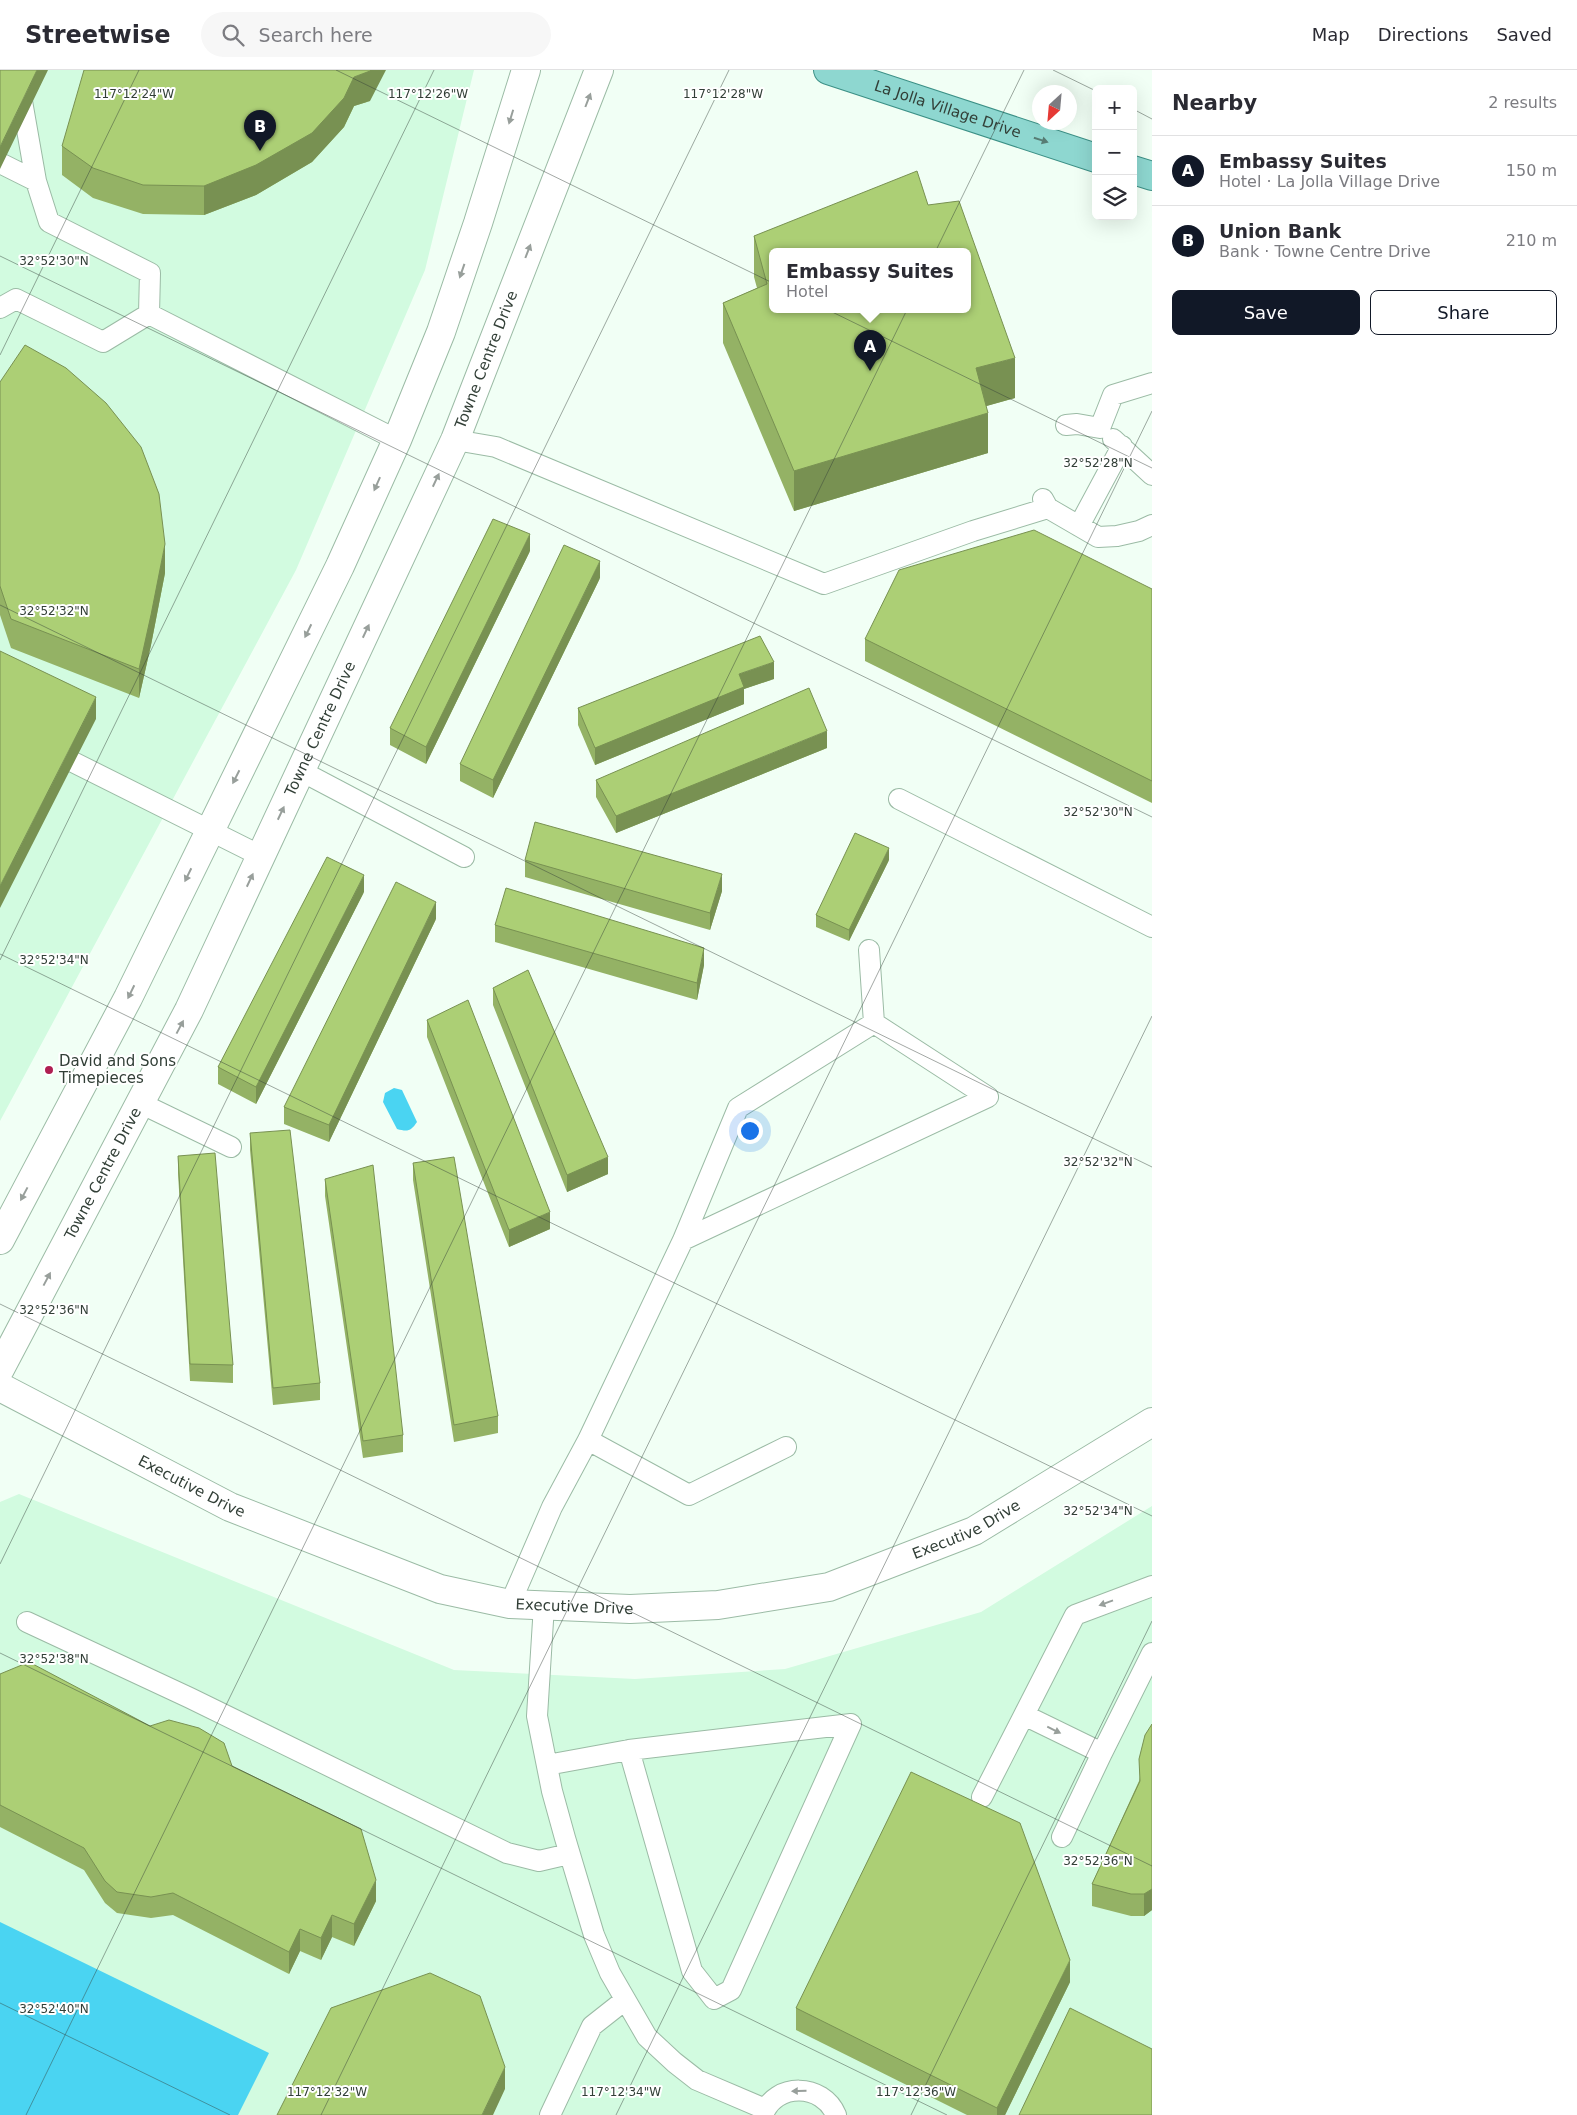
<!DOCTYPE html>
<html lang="en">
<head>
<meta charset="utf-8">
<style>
	body { margin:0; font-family:"DejaVu Sans",sans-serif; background:#f7f7f7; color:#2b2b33 }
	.controls { position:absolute; right:15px; top:15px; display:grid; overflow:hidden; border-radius:8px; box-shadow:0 5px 20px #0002 }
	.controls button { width:45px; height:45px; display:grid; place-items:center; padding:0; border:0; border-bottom:1px solid #e1e1e2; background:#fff; color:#2b2b33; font:25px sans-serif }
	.compass { position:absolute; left:1032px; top:15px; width:45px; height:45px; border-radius:50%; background:#fff; box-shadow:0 5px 20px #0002; rotate:206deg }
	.you { position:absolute; left:749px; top:1060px; width:18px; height:18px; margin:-12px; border:4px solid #fff; border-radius:50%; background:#1a73e8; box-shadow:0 0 0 8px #1a73e833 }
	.badge { display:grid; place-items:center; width:32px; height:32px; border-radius:50%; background:#111827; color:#fff; font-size:16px; font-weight:700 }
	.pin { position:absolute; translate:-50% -41px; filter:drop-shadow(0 1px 2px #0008) }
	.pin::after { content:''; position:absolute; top:26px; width:18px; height:15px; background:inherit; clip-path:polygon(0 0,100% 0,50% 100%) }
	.popup { position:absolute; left:769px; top:178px; width:202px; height:65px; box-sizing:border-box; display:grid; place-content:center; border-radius:8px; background:#fff; filter:drop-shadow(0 1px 4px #0005); font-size:16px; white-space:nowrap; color:#7c7c81 }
	.popup b { font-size:19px; color:#2b2b33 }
	.popup::after { content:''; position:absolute; left:50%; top:100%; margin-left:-10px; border:10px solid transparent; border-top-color:#fff }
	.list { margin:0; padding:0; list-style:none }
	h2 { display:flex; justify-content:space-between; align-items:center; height:65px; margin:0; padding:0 20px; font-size:21px }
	h2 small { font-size:16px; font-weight:400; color:#7c7c81 }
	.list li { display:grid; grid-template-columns:32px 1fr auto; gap:15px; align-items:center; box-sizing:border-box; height:70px; padding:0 20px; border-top:1px solid #e1e1e2 }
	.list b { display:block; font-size:19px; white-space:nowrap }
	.list p { margin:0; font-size:16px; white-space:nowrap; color:#7c7c81 }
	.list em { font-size:16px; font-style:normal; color:#7c7c81 }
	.actions { display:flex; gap:10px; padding:15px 20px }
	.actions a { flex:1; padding:11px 0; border:1px solid #111827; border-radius:8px; text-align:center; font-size:18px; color:#111827 }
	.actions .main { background:#111827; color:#fff }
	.icon { flex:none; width:28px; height:28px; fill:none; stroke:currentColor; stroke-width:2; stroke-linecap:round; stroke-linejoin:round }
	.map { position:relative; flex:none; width:1152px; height:2045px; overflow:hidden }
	header { display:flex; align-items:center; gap:30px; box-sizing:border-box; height:70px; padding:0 25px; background:#fff; border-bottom:1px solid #e1e1e2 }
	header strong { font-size:24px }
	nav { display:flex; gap:28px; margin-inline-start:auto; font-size:18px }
	.search { width:350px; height:45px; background:#f7f7f7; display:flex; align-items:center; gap:12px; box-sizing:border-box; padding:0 18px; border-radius:28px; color:#7c7c81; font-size:19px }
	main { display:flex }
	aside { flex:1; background:#fff }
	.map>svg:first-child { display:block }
	.built { fill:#d2fbe0 }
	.water { fill:#4ad4f2 }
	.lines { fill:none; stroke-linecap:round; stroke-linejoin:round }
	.lane-casing { stroke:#9bbba5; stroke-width:22 }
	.secondary-casing { stroke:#9bbba5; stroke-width:30 }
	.primary-casing { stroke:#3c9086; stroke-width:30 }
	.lane { stroke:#fff; stroke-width:20 }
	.secondary { stroke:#fff; stroke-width:28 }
	.primary { stroke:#8ed7d0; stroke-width:28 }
	.wall { fill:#94b265 }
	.shaded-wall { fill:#789152 }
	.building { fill:#accf75; stroke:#789152; fill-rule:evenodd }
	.oneway { fill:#989f9b }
	.oneway2 { fill:#577c74 }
	.ticks { fill:none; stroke:#323f37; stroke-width:1; stroke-opacity:0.45 }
	.poi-dot { fill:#af1f52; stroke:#fff; stroke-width:2 }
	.labels { text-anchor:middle; stroke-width:4; stroke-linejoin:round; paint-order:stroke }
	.street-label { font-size:15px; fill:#323f37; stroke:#fff }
	.poi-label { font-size:15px; fill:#323f37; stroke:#fff; text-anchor:start }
	.ticks-label { font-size:12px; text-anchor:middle; fill:#323f37; stroke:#fff; stroke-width:4; stroke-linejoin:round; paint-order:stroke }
</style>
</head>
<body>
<header>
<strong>Streetwise</strong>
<div class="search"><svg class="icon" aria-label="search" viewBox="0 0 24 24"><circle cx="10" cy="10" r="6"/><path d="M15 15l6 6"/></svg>Search here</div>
<nav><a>Map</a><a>Directions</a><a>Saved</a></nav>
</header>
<main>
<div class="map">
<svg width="1152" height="2045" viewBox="0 0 1152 2045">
	<rect width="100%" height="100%" fill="#f1fff5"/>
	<path class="built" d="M0,0H474L425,200L296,500L0,1051Z
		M19,1424L454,1600L635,1609L785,1599L981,1542L1152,1436V2045H0V1432Z"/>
	<path class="water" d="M394,1018L402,1020L417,1052C411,1061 408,1062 397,1059L383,1032L385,1023Z
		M0,1852L269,1983L238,2045H0Z"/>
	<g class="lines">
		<defs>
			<path id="lane" d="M25,0L19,14L36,111
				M0,93L36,111L49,152L150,203L149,244L397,370
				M0,238L16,229L103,272L149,244
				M1066,355L1077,354L1100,358L1113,325L1152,313
				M1113,369L1152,405
				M455,370L496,377L824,514L973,461L1048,438
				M1043,429L1048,438L1098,467L1117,466L1139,461L1152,455
				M1079,456L1122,376
				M51,681L261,786
				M301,701L464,787
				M899,729L1152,857
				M140,1033L231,1077
				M683,1170L988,1027L874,953
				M588,1370L689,1425L786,1377
				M1152,1516L1075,1545L1024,1645L1102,1683L1152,1583
				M510,1534L552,1437L588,1370L683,1170L738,1038L874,953L869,880
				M544,1535L537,1646L552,1721L565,1768L594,1865L610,1903L647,1967L674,1992L697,2010L765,2039
				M27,1552L190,1628L507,1783L539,1791L569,1784
				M547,1695L629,1680L692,1901L714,1929L731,1920L851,1654L629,1680
				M982,1727L1024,1645
				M1062,1767L1102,1683
				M550,2045L592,1956L625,1930
				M763,2045C775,2012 823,2013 836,2045"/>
			<g id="secondary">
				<path d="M0,1170L128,928L340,496L397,370L441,262L478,153L526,0"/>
				<path id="s1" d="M0,1299L189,940L455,370L599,0"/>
				<path id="s2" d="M0,1317L230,1437L440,1519L510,1534L630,1539L718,1535L829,1517L974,1461L1152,1352"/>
			</g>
			<g id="primary">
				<path id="s3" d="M828,0L1096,88"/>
				<path d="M1133,100L1152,106"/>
			</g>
		</defs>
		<use href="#lane" class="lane-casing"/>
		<use href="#secondary" class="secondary-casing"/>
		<use href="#primary" class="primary-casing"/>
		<use href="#lane" class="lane"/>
		<use href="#secondary" class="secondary"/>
		<use href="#primary" class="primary"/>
	</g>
	<path class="wall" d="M370,31L354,36L344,57L312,92L256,125L204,145L143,144L93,128L62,105V76Z
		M928,135L1015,328L986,336L988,383L794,441L723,273V233L757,218L754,207V166Z
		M0,312L165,503L151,575L139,628L11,578L0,545Z
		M530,481L426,694L390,675V658Z
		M600,508L493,728L460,711V694Z
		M1152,519V733L865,591V569Z
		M774,609L744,619V634L595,695L578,655V638Z
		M827,678L616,763L596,727V710Z
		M525,790L722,821L710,860L525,807Z
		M889,790L849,871L816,857V845Z
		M364,822L256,1034L218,1014V997Z
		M436,849L329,1072L284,1054V1037Z
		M495,855L704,895L697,930L495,872Z
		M493,918L608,1104L567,1122L493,935Z
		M427,950L550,1159L509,1177L427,967Z
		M250,1063L320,1313V1330L273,1335L250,1080Z
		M178,1086L233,1295V1313L190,1311L178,1103Z
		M413,1093L498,1346V1363L454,1372L413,1110Z
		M325,1109L403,1365V1382L363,1388L325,1126Z
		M0,1604L150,1656L232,1696L376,1831L354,1876L332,1867L321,1890L300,1881L289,1904L173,1845L151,1848L117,1843L105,1833L84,1800L0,1757Z
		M1152,1654V1840L1144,1846H1131L1092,1836V1814L1139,1711Z
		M1070,1912L1005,2045H967L796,1960V1938Z"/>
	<path class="shaded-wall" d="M37,0H48L0,99V77Z
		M371,0H386L370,31L354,36L344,57L312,92L256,125L204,145V116L354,7Z
		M1015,288V328L976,339V298Z
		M988,343V383L794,441V401Z
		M530,464V481L426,694V677Z
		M165,474V503L151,575L139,628V599Z
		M600,491V508L493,728V710Z
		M774,592V609L744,619V634L595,695V678L739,604Z
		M96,627V649L0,838V816Z
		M827,661V678L616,763V746Z
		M889,778V790L849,871V860Z
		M722,804V821L710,860V843Z
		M364,805V822L256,1034V1017Z
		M436,832V849L329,1072V1055Z
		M704,878V895L697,930V913Z
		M608,1087V1104L567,1122V1105Z
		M550,1142V1159L509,1177V1160Z
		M376,1810V1831L354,1876V1854Z
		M1152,1819V1840L1144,1846V1824Z
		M332,1845V1867L321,1890V1868Z
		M300,1859V1881L289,1904V1882Z
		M1070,1890V1912L1005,2045H997V2038Z
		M505,1997V2019L493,2045H482Z"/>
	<path class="building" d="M0,0H37L0,77Z
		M84,0H371L370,1L354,7L344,28L312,63L256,95L204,116L143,115L93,98L62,76Z
		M917,101L928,135L959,131L1015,288L976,298L988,343L794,401L723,233L767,214L754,166ZM772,182H968V240H772Z
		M25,275L66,298L106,333L141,377L159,424L165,474L151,545L139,599L11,549L0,516V312Z
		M493,449L530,464L426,677L390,658Z
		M1034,460L1152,519V711L865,569L899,500Z
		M564,475L600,491L493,710L460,694Z
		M760,566L774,592L739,604L744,617L595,678L578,638Z
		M0,581L96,627L0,816Z
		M809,618L827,661L616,746L596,710Z
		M535,752L722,804L710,843L525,790Z
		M855,763L889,778L849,860L816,845Z
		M327,787L364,805L256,1017L218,997Z
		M396,812L436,832L329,1055L284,1037Z
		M506,818L704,878L697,913L495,855Z
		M528,900L608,1087L567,1105L493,918Z
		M468,930L550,1142L509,1160L427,950Z
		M290,1060L320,1313L273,1318L250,1063Z
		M215,1083L233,1295L190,1294L178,1086Z
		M454,1087L498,1346L454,1355L413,1093Z
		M373,1095L403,1365L363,1371L325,1109Z
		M29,1592L150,1656L169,1650L199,1658L224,1673L232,1696L361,1759L376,1810L354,1854L332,1845L321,1868L300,1859L289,1882L173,1823L151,1827L117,1822L105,1811L84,1778L0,1735V1604Z
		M1152,1654V1819L1144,1824H1131L1092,1814L1140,1711L1139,1689L1145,1665Z
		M911,1702L1020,1753L1070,1890L997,2038L796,1938Z
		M430,1903L480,1926L505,1997L482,2045H277L331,1938Z
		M1070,1938L1152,1979V2045H1019Z"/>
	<defs><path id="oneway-solid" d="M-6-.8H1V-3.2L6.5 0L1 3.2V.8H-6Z" transform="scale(1.25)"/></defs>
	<g class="oneway">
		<use href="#oneway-solid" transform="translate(588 30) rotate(-69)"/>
		<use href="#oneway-solid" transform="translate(511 47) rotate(107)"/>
		<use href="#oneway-solid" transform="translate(528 181) rotate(-69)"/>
		<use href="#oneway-solid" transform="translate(462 201) rotate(109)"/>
		<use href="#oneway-solid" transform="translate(436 410) rotate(-65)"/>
		<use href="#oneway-solid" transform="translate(377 414) rotate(114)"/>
		<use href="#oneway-solid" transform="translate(308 561) rotate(116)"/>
		<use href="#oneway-solid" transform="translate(366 561) rotate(-65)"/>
		<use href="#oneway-solid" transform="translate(236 707) rotate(117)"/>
		<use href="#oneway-solid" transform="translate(281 743) rotate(-65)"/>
		<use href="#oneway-solid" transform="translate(188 805) rotate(116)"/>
		<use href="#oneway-solid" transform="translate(250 810) rotate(-65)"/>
		<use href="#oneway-solid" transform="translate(131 922) rotate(116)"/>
		<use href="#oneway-solid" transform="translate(180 957) rotate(-62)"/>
		<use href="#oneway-solid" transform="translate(24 1124) rotate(118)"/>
		<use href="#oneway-solid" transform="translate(47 1209) rotate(-62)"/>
		<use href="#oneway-solid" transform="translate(1106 1533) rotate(160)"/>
		<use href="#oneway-solid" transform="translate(1054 1660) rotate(26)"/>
		<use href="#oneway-solid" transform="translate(799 2021) rotate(179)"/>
	</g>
	<use class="oneway2" href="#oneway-solid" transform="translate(1041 70) rotate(18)"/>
	<path class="ticks" d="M336,0L1152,398M1053,0L1096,21M1133,39L1152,49M0,186L1152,747M0,285L139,0M0,535L1152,1097M0,884L1152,1446M0,890L434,0M0,1234L1152,1796M0,1494L729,0M0,1583L947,2045M0,1933L230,2045M26,2045L1024,0M321,2045L1152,341M616,2045L1152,946M911,2045L1152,1551"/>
	<circle class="poi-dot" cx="49" cy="1000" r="5"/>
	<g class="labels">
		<g class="street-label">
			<text dy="5" stroke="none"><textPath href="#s3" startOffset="126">La Jolla Village Drive</textPath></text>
			<text dy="5" stroke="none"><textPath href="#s1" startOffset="1121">Towne Centre Drive</textPath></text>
			<text dy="5" stroke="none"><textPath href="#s1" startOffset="716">Towne Centre Drive</textPath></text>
			<text dy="5" stroke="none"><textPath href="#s1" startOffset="221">Towne Centre Drive</textPath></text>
			<text dy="5" stroke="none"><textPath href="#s2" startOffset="216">Executive Drive</textPath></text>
			<text dy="5" stroke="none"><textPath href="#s2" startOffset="1026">Executive Drive</textPath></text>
			<text dy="5" stroke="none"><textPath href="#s2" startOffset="621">Executive Drive</textPath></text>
		</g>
		<g class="poi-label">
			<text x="59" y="996">David and Sons<tspan x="59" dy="17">Timepieces</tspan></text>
		</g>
	</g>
	<g class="ticks-label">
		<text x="134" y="28">117°12'24"W</text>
		<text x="428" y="28">117°12'26"W</text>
		<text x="723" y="28">117°12'28"W</text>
		<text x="54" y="195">32°52'30"N</text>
		<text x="1098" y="397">32°52'28"N</text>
		<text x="54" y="545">32°52'32"N</text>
		<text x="1098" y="746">32°52'30"N</text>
		<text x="54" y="894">32°52'34"N</text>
		<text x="1098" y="1096">32°52'32"N</text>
		<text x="54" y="1244">32°52'36"N</text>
		<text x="1098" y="1445">32°52'34"N</text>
		<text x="54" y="1593">32°52'38"N</text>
		<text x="1098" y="1795">32°52'36"N</text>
		<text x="54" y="1943">32°52'40"N</text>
		<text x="327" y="2026">117°12'32"W</text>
		<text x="621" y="2026">117°12'34"W</text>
		<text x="916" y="2026">117°12'36"W</text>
	</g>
</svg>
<div class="controls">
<button>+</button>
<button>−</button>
<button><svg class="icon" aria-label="layers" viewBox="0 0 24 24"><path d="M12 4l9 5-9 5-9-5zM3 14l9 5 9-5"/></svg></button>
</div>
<svg class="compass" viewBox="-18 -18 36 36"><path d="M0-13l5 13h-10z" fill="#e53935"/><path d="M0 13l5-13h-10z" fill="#7c7c81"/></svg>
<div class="you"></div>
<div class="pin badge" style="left:870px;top:301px">A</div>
<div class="popup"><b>Embassy Suites</b>Hotel</div>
<div class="pin badge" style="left:260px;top:81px">B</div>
</div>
<aside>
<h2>Nearby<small>2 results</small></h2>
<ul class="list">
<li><span class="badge">A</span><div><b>Embassy Suites</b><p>Hotel · La Jolla Village Drive</p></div><em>150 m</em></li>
<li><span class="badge">B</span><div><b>Union Bank</b><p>Bank · Towne Centre Drive</p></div><em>210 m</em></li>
</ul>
<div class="actions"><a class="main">Save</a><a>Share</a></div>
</aside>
</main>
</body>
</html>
